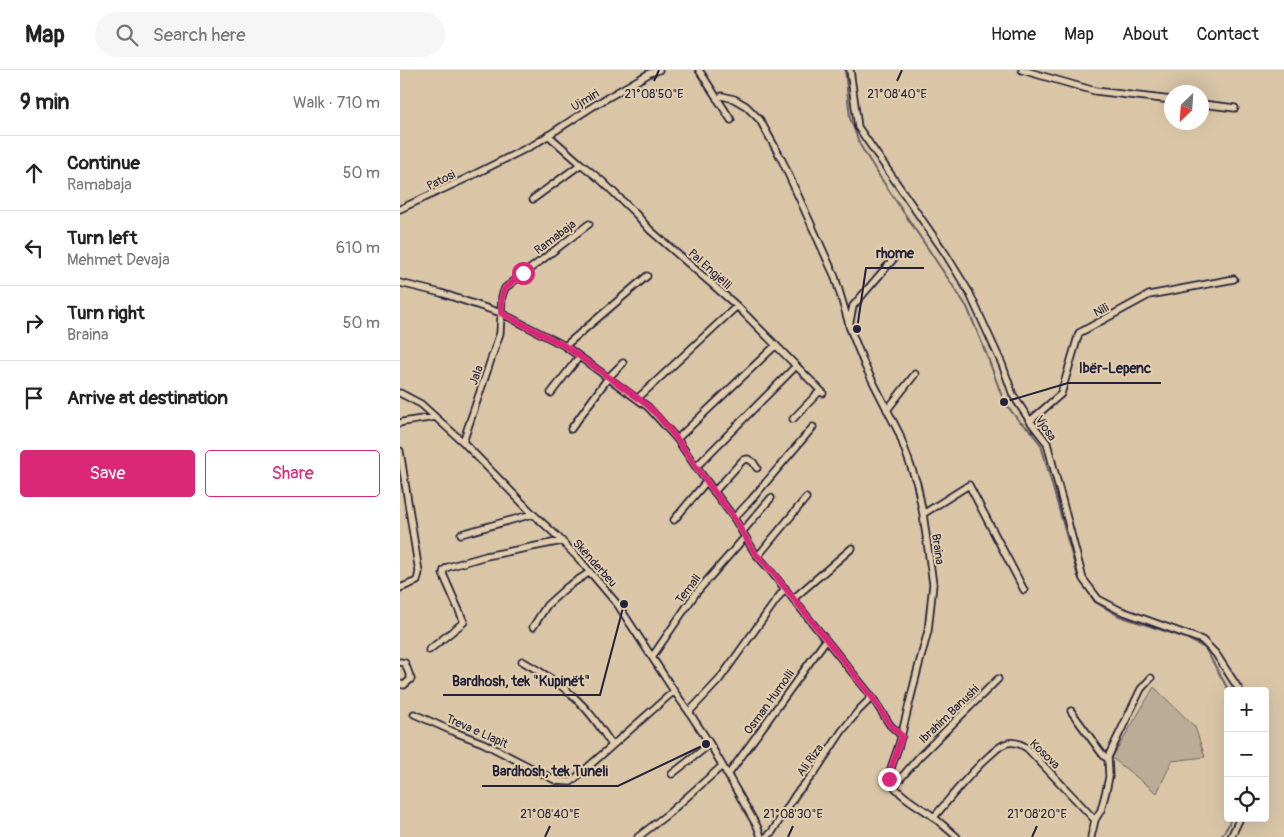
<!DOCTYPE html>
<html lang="en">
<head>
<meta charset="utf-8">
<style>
	body { margin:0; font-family:Pangolin,sans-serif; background:#f6f6f6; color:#222 }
	.controls { position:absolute; right:15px; bottom:15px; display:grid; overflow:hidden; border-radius:5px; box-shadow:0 5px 20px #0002 }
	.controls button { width:45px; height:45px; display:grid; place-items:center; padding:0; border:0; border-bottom:1px solid #e0e0e0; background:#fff; color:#222; font:25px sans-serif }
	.compass { position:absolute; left:764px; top:15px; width:45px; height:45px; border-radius:50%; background:#fff; box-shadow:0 5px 20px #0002; rotate:205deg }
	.stop { position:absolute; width:15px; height:15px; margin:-11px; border:4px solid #db2777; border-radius:50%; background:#fff }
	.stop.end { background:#db2777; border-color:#fff; box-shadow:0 1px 5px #0008 }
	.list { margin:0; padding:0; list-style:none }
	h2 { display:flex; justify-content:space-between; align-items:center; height:65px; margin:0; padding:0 20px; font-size:21px }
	h2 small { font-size:16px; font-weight:400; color:#767676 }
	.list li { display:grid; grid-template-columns:32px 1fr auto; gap:15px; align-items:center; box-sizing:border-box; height:75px; padding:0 20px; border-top:1px solid #e0e0e0 }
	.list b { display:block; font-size:19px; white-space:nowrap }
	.list p { margin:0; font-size:16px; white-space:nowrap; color:#767676 }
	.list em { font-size:16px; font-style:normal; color:#767676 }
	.actions { display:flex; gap:10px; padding:15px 20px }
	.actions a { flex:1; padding:11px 0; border:1px solid #db2777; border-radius:5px; text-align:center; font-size:18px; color:#db2777 }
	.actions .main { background:#db2777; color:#fff }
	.icon { flex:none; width:28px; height:28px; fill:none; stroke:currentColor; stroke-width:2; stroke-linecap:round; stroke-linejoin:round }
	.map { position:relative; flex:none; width:884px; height:767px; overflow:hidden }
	header { display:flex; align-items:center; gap:30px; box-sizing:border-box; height:70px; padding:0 25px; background:#fff; border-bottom:1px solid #e0e0e0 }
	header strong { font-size:24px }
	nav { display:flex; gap:28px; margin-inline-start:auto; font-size:18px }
	.search { width:350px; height:45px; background:#f6f6f6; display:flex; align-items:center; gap:12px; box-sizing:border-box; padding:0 18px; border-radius:28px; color:#767676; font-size:19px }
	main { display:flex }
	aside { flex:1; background:#fff }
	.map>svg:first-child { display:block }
	.green { fill:#bcab96; stroke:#6f6668 }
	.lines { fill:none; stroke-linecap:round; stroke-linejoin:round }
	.stream { stroke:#686064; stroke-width:2 }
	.minor-casing { stroke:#22223b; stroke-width:9 }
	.minor { stroke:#e2cdac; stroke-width:5.5 }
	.route { stroke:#db2777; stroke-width:6 }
	.ticks { fill:none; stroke:#22223b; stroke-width:2 }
	.labels { text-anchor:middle; stroke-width:4; stroke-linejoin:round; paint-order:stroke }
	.street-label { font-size:12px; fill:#22223b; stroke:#e2cdac }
	.ticks-label { font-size:12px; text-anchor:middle; fill:#22223b; stroke:#e2cdac; stroke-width:4; stroke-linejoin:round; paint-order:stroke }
	.leader { fill:none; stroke:#22223b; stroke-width:2 }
	.callout-dot { fill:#22223b; stroke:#e2cdac; stroke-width:2 }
	.callout-label { font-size:14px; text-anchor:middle; font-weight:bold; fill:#22223b; stroke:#e2cdac; stroke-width:4; stroke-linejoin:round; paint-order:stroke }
</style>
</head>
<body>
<header>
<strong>Map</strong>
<div class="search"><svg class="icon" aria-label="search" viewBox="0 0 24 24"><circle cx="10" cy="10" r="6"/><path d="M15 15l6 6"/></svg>Search here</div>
<nav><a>Home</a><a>Map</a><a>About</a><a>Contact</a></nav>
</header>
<main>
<aside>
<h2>9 min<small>Walk · 710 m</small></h2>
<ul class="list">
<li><svg class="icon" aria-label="ahead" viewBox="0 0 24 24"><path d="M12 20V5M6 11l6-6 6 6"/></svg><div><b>Continue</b><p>Ramabaja</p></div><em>50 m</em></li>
<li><svg class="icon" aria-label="left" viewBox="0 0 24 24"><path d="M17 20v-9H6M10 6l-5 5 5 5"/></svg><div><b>Turn left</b><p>Mehmet Devaja</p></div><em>610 m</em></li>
<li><svg class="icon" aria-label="right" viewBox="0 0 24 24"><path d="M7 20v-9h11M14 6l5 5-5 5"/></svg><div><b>Turn right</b><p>Braina</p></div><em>50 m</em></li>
<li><svg class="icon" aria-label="arrive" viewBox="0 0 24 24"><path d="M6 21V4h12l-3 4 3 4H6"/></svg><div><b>Arrive at destination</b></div></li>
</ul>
<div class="actions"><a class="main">Save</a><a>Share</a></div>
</aside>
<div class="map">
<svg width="884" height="767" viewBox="0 0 884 767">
	<rect width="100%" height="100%" fill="#dac6a7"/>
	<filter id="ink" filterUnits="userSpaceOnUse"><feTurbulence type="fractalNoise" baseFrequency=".02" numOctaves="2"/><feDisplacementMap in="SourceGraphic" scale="10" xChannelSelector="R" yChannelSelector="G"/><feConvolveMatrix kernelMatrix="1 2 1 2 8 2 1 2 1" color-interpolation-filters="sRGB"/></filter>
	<g filter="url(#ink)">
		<path class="green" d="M754,617L795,657L805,687L772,691L757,723L712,688Z"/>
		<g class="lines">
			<path class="stream" d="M445,0L450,48L460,75L480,107L567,237L588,288L604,332L619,351L629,359L641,375L678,507L695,532L719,546L786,568L805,578L829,621
				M821,767L828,756L831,748"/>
			<defs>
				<path id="minor" d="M299,0L331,50
					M450,0L458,57L545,183L569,222L602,294L613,325L630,351L647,373L683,509L698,529L719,540L802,570L816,584L840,621
					M622,0L695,21L772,30
					M317,29L322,26L334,29L346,36L360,50L381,88L435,207L449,254
					M802,34L835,38
					M148,65L181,94L202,111L236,144L250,160L337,236L423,323
					M133,129L181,94
					M0,139L65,109L135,74L195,35L250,3L259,0
					M496,186L453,236L449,256L465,296L499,363L517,414L523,444L533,514L528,561L517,602L499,675L489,704C489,720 518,736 530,744C539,752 548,759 557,767
					M0,213L41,223L101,243L165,276L248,337L277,369L296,397L334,448L355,483L369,499L472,627L490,655L502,666
					M165,276L247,206
					M0,323L21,334L63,372L133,444L156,465L179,489L218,535L274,621L289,642L310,674L358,758L361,767
					M151,323L179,287
					M238,328L337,236
					M487,340L515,304
					M393,349L420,321
					M630,351L661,324L679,263L749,225L834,209
					M0,353L3,352L35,347
					M171,359L208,308L223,293
					M277,369L376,275
					M63,372L100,263L102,226L105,218L189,154
					M0,381L19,502L17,511L0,518
					M296,397L393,299
					M314,422L343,390L348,389L353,392L357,398
					M523,444L569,415L624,520
					M334,448L351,430L413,357
					M274,450L306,412
					M342,462L371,428
					M61,464L133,444
					M358,486L406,428
					M393,529L452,478
					M133,557L147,535L167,517L190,502
					M29,580L64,552L43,504L44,500L48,497L86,486L162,471
					M252,587L296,523L345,467
					M122,591C141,602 160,613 176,629C191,642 201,659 212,675
					M0,592L5,593L11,609L4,615L0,614
					M671,641L700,681L705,687H708
					M289,642L319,610L385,518
					M14,644L52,661L83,673L157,711L171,712L274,621
					M272,704L310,674
					M328,705L426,570
					M494,716L519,687L598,609
					M534,747C552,726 569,704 589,686C594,682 599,676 605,674C613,670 621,674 627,678L695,750
					M238,767L269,743L322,696
					M366,767L372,762L396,724L415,702L442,661L459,640L472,627
					M691,767L695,750L701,740L706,721L709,707L708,687L741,619L751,608
					M831,767L840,748"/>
			</defs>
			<use href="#minor" class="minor-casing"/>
			<use href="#minor" class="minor"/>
		</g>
	</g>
	<g class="lines" filter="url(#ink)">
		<path class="route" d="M123,203L105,218L102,226L101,243L165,276L238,328L248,336L258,346L277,369L296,397L334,448L355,483L370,499L472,627L490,655L502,666L489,704V709"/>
	</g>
	<path class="ticks" d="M254,11L259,0M497,11L502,0M145,767L150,756M388,767L393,756M632,767L637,756"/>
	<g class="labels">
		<g class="street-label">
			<text transform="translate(185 30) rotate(-31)" y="4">Ujmiri</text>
			<text transform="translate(41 110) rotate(-26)" y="4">Patosi</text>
			<text transform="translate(155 167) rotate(-37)" y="4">Ramabaja</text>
			<text transform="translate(310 199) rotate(42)" y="4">Pal Engjëlli</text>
			<text transform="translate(701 240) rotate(-28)" y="4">Nili</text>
			<text transform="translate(76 305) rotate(-71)" y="4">Jala</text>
			<text transform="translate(646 358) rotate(56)" y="4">Vjosa</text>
			<text transform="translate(538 479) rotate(82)" y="4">Braina</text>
			<text transform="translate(195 493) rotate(48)" y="4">Skënderbeu</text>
			<text transform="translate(288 519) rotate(-53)" y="4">Temali</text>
			<text transform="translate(369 632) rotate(-54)" y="4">Osman Humolli</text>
			<text transform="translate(549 644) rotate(-44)" y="4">Ibrahim Banushi</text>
			<text transform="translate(77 661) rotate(24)" y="4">Treva e Llapit</text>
			<text transform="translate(645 684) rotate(44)" y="4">Kosova</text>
			<text transform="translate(410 690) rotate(-54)" y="4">Ali Riza</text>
		</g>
	</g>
	<g class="ticks-label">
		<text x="254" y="28">21°08'50"E</text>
		<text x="497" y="28">21°08'40"E</text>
		<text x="150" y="748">21°08'40"E</text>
		<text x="393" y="748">21°08'30"E</text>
		<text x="637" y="748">21°08'20"E</text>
	</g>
	<path class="leader" d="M457 259L466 198H524M604 332L668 313H761M224 534L200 625H43M306 674L218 716H82"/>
	<g class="callout-dot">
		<circle cx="457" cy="259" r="5"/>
		<circle cx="604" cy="332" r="5"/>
		<circle cx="224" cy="534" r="5"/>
		<circle cx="306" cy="674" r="5"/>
	</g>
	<g class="callout-label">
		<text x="495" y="188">rhome</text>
		<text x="715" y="303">Ibër-Lepenc</text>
		<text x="121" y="616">Bardhosh, tek "Kupinët"</text>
		<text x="150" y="706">Bardhosh, tek Tuneli</text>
	</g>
</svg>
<div class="controls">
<button>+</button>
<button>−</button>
<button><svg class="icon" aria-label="locate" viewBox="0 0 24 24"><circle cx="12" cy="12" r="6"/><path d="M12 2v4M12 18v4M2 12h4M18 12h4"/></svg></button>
</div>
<svg class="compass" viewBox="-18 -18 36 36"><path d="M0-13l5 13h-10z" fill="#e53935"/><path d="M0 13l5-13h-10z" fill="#767676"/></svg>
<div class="stop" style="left:123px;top:203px"></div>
<div class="stop end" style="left:489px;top:709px"></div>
</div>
</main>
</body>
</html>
